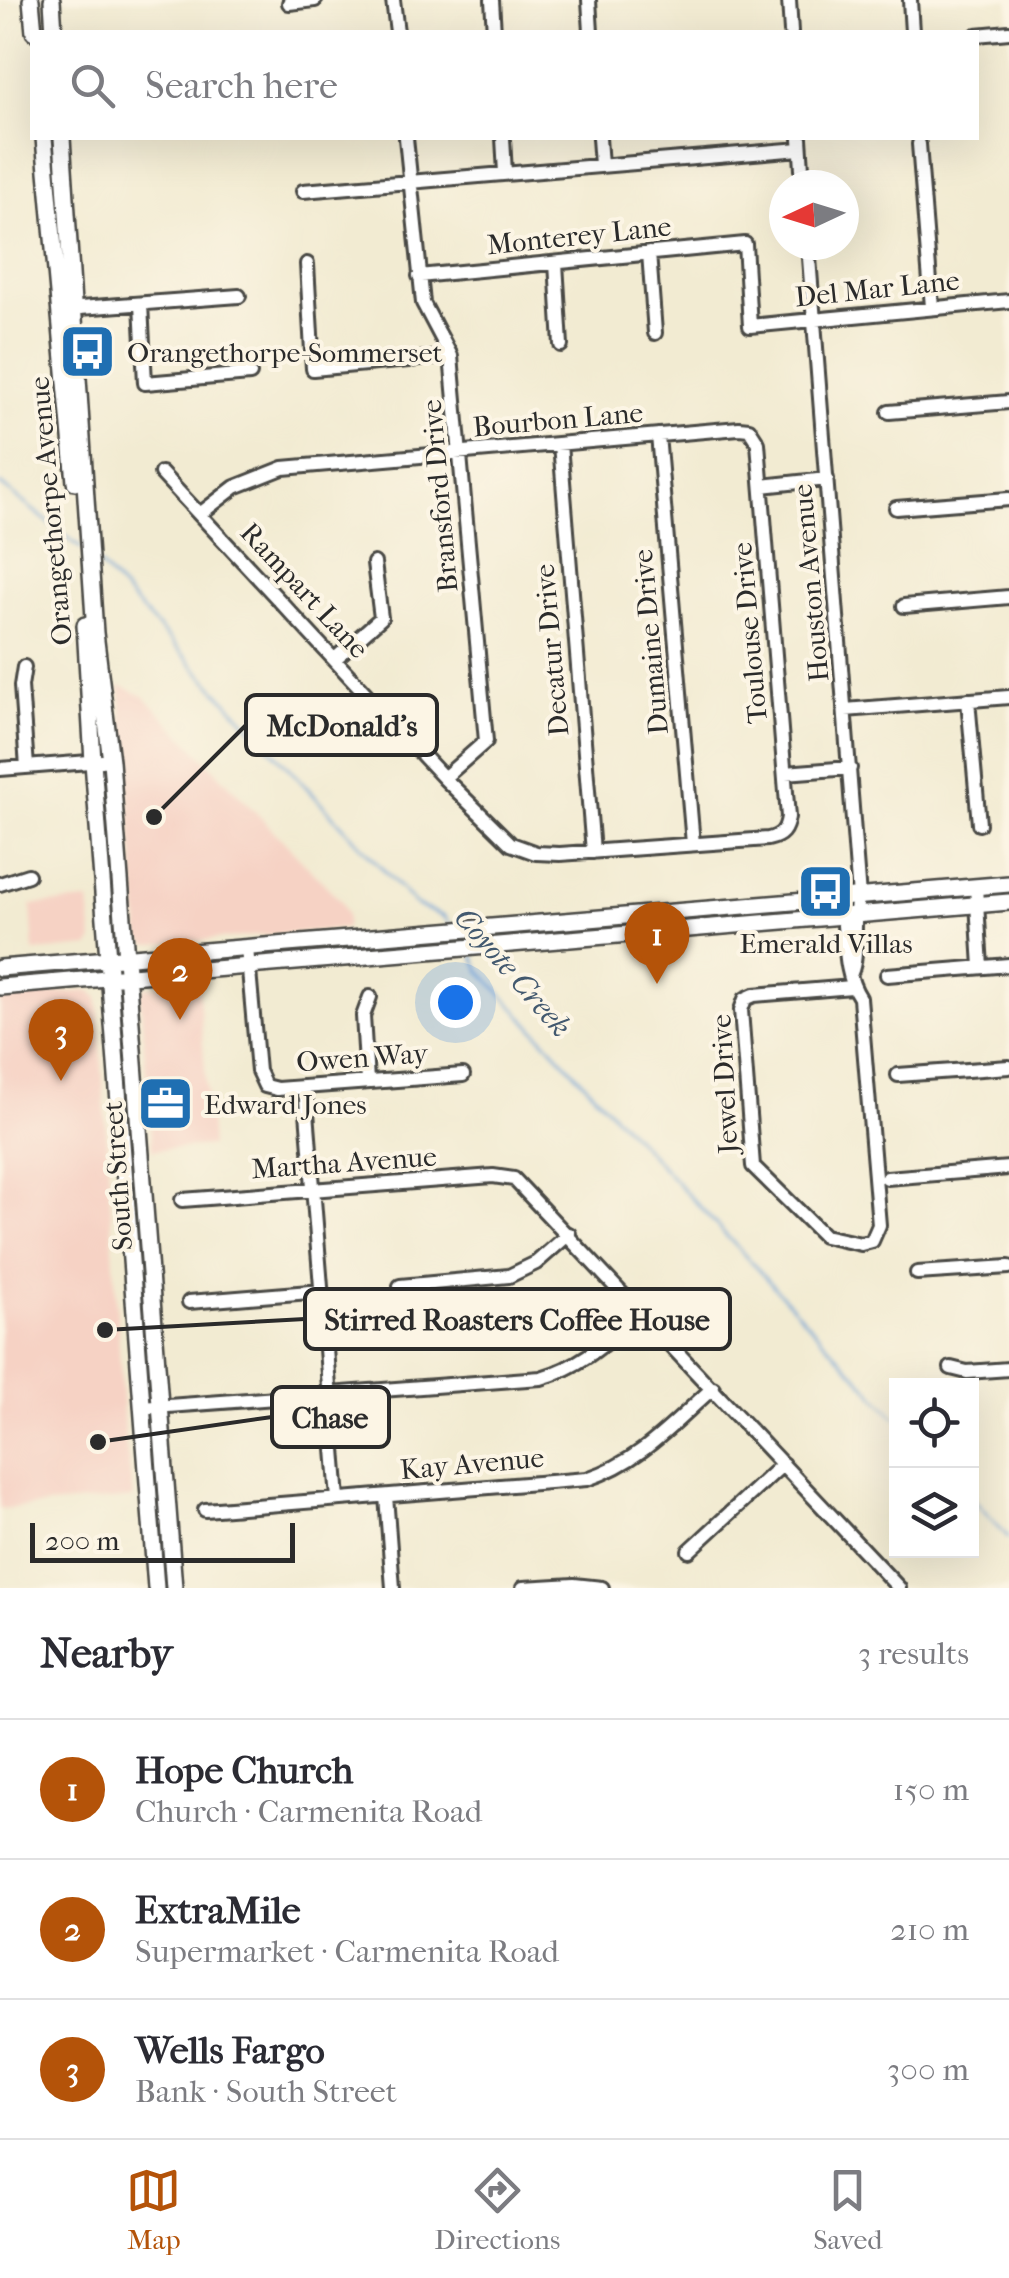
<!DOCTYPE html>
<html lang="en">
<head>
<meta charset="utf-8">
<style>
	body { margin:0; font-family:"IM FELL French Canon",serif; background:#f7f7f7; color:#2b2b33 }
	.controls { position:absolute; right:30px; bottom:30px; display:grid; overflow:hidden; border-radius:0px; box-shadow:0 10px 40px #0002 }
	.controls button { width:90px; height:90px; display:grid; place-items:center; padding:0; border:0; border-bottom:2px solid #e1e1e2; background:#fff; color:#2b2b33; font:50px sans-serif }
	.compass { position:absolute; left:769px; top:170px; width:90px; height:90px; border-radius:50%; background:#fff; box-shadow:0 10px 40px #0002; rotate:266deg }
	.scale { position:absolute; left:30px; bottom:25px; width:265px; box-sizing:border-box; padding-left:10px; border:5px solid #2b2b2b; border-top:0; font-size:28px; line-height:35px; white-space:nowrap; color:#2b2b2b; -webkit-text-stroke:8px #fcf5e5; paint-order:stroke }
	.you { position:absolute; left:455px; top:1002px; width:35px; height:35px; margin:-25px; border:8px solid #fff; border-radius:50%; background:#1a73e8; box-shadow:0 0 0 15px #1a73e833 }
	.badge { display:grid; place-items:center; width:65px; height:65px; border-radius:50%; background:#b45309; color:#fff; font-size:32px; font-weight:700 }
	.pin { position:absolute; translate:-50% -82px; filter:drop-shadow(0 2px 5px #0008) }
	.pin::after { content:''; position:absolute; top:52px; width:35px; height:30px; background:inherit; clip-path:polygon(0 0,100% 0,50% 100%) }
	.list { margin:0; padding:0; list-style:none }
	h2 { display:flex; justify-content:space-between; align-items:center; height:130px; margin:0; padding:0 40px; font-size:42px }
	h2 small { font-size:32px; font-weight:400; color:#7c7c81 }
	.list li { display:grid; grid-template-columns:65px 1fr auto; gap:30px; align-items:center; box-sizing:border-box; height:140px; padding:0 40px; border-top:2px solid #e1e1e2 }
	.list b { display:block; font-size:38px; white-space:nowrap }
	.list p { margin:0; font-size:32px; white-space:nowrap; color:#7c7c81 }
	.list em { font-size:32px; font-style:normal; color:#7c7c81 }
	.icon { flex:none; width:55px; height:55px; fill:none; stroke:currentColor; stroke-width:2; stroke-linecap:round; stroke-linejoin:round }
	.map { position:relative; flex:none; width:1009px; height:1588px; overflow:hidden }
	.search { position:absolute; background:#fff; box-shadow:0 10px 40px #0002; left:30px; right:30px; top:30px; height:110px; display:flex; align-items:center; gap:25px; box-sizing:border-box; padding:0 35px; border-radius:0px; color:#7c7c81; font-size:38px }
	.sheet { height:550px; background:#fff }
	nav { display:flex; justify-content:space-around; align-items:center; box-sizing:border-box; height:140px; border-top:2px solid #e1e1e2; background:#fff; font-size:28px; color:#7c7c81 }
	nav a { display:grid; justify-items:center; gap:5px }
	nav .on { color:#b45309 }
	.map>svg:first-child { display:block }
	.built { fill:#f6d2c4 }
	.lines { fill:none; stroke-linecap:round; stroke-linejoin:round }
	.stream { stroke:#669ed4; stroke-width:2.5 }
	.minor-casing { stroke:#494844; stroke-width:18 }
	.major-casing { stroke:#494844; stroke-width:20 }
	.minor { stroke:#fff; stroke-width:12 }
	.major { stroke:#fff; stroke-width:15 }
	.labels { text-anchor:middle; stroke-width:8; stroke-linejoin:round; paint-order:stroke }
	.street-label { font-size:28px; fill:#2b2b2b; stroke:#fcf5e5 }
	.poi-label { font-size:28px; fill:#2b2b2b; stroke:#fcf5e5; text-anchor:start }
	.water-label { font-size:30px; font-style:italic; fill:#43596f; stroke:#fcf5e5 }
	.leader { fill:none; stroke:#2b2b2b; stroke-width:4 }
	.callout-dot { fill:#2b2b2b; stroke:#fcf5e5; stroke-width:4 }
	.callout { fill:#fcf5e5; stroke:#2b2b2b; stroke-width:4 }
	.callout-label { font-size:30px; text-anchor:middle; font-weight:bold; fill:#2b2b2b }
</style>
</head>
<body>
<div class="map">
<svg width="1009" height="1588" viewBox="0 0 1009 1588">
	<rect width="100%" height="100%" fill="#fcf5e5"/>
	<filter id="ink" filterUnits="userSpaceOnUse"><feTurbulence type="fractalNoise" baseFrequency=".01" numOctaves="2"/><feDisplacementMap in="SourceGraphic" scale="20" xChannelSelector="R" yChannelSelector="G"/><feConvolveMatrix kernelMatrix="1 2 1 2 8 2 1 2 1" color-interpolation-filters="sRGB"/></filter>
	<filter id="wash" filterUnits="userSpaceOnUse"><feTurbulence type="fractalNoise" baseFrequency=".0048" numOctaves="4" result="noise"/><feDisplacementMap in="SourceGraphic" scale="40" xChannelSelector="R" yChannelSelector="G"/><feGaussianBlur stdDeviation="2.25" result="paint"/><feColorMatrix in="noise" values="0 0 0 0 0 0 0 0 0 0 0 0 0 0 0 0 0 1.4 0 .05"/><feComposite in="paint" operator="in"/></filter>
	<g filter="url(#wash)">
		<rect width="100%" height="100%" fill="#f2ebd2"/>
		<path class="built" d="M120,685L145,697L341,901L347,915L346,928L148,945L140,938Z
			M89,901L93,940L90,947L34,952L31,905Z
			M198,982L211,1146L152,1150L140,994L145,987Z
			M91,991L98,998L124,1431L133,1498L0,1509V996Z"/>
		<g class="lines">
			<path class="stream" d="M0,484L81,548
				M98,563L416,905L444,917L450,925
				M473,955L480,971L896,1418
				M972,1498L1009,1538"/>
		</g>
	</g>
	<g filter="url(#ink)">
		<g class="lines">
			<defs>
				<path id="minor" d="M393,0L397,32
					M492,0L494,32
					M589,0L591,32
					M789,0L791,32
					M910,0L912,32
					M289,3L315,0
					M976,35L1009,32
					M406,138L423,303L451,356L486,741L444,778
					M503,138L505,173
					M599,138L601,165
					M800,138L803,185
					M919,144L932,307
					M303,191L800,149
					M808,245L859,897C850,925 860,951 851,973
					M649,253L655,333
					M556,263L561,345
					M307,264L313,369L451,356
					M419,276L745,244L750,326L1009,301
					M141,304L145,383L250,374
					M67,309L239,296
					M889,412L1009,402
					M658,435L693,844
					M560,444L593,852
					M161,473L444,778L511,844L536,853L560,854L768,839C782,836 786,830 788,817L758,443L749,429L739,428L283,468L235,487L200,514
					M762,486L827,479
					M896,508L1009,499
					M904,606L1009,597
					M335,659L381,618L374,563
					M24,667L21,686L27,767
					M968,700L979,824
					M845,710L1009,697
					M0,769L102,761
					M785,773L850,768
					M0,884L28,875
					M976,887L981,967
					M247,948L258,1071L265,1086L277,1089L463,1075
					M887,975L1009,965
					M852,987L754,995L745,999L741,1010L753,1166L824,1236L861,1244L872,1241L879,1225L860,998C846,977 846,950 844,925L853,916
					M898,1075L1009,1067
					M367,1081L363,1016L370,997
					M305,1087L338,1499
					M887,1178L1009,1168
					M182,1200L493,1176L514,1179L899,1588
					M917,1273L1009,1267
					M400,1286L509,1276L536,1263L569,1234
					M189,1302L322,1291
					M951,1368L967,1372L1009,1369
					M142,1408L541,1378C583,1366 609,1340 642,1312
					M386,1496L393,1588
					M205,1510L587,1479C641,1461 671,1425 713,1388
					M689,1551L783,1464
					M523,1588L574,1585L602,1588"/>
				<path id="major" d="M31,0L34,32
					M52,0L54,32
					M44,138L75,482
					M62,138L95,633L111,761L174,1588
					M85,625L93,762L156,1588
					M0,968L1009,884
					M0,987L1009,902"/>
			</defs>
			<use href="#minor" class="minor-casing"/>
			<use href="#major" class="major-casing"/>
			<use href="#minor" class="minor"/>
			<use href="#major" class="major"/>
		</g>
	</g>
	<defs>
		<symbol id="bus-square" viewBox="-11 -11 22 22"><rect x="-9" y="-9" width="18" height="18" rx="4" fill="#1f6fb2" stroke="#fcf5e5"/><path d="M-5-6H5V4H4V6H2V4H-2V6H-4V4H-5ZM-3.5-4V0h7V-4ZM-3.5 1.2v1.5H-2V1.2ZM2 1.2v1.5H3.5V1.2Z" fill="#fff"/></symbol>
		<symbol id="office-square" viewBox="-11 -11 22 22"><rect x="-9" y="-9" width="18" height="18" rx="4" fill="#1f6fb2" stroke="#fcf5e5"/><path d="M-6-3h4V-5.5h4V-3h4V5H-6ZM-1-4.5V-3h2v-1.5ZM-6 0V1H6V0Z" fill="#fff"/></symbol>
	</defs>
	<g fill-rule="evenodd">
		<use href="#bus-square" x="56" y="320" width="63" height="63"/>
		<use href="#bus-square" x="794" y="860" width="63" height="63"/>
		<use href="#office-square" x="134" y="1072" width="63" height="63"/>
	</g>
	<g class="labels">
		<g class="street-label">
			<text transform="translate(579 235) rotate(-6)" y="10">Monterey Lane</text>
			<text transform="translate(877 288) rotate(-6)" y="10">Del Mar Lane</text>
			<text transform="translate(558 419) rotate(-5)" y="10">Bourbon Lane</text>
			<text transform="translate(439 496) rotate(-95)" y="10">Bransford Drive</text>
			<text transform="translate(50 511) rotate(-95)" y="10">Orangethorpe Avenue</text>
			<text transform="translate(810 583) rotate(-95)" y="10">Houston Avenue</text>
			<text transform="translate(305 590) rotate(47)" y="10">Rampart Lane</text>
			<text transform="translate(749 633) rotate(-95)" y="10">Toulouse Drive</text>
			<text transform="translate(650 642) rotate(-95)" y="10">Dumaine Drive</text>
			<text transform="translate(551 650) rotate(-95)" y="10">Decatur Drive</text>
			<text transform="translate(362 1057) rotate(-4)" y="10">Owen Way</text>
			<text transform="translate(724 1084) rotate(-93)" y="10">Jewel Drive</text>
			<text transform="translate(344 1162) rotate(-4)" y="10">Martha Avenue</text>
			<text transform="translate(117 1176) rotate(-94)" y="10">South Street</text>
			<text transform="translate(472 1463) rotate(-5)" y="10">Kay Avenue</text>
		</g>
		<g class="poi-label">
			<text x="127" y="362">Orangethorpe-Sommerset</text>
			<text x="826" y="953" text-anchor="middle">Emerald Villas</text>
			<text x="204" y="1114">Edward Jones</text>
		</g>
		<g class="water-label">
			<text transform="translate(513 972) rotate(49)" y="10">Coyote Creek</text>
		</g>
	</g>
	<path class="leader" d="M154 817L246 725M105 1330L305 1319M98 1442L272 1417"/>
	<g class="callout-dot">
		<circle cx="154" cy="817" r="10"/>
		<circle cx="105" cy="1330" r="10"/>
		<circle cx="98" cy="1442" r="10"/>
	</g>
	<g class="callout">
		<rect x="246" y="695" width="191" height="60" rx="10"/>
		<rect x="305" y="1289" width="425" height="60" rx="10"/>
		<rect x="272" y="1387" width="117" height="60" rx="10"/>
	</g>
	<g class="callout-label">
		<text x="342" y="736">McDonald's</text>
		<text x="517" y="1330">Stirred Roasters Coffee House</text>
		<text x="330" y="1428">Chase</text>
	</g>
</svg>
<div class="controls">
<button><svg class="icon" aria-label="locate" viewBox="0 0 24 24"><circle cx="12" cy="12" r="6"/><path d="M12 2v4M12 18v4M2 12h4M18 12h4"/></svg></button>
<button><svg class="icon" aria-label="layers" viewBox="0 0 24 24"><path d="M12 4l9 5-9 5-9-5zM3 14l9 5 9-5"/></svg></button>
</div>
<svg class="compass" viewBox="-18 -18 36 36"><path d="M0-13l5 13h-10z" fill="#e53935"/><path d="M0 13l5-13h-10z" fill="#7c7c81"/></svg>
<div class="scale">200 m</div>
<div class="you"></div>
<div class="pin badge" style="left:657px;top:984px">1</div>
<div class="pin badge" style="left:180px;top:1020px">2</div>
<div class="pin badge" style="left:61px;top:1081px">3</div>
<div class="search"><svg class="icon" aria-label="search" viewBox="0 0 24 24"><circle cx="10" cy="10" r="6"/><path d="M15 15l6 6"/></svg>Search here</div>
</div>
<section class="sheet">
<h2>Nearby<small>3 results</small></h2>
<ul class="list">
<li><span class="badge">1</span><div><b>Hope Church</b><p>Church · Carmenita Road</p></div><em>150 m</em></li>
<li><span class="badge">2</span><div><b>ExtraMile</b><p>Supermarket · Carmenita Road</p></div><em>210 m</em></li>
<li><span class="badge">3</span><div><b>Wells Fargo</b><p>Bank · South Street</p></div><em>300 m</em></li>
</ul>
</section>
<nav>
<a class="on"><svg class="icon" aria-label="map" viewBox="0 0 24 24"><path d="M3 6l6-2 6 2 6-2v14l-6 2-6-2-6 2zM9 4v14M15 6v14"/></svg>Map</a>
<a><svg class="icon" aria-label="directions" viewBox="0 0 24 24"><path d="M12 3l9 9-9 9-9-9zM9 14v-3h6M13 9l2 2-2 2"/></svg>Directions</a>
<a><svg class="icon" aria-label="saved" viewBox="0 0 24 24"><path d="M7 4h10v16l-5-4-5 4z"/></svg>Saved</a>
</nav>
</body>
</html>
